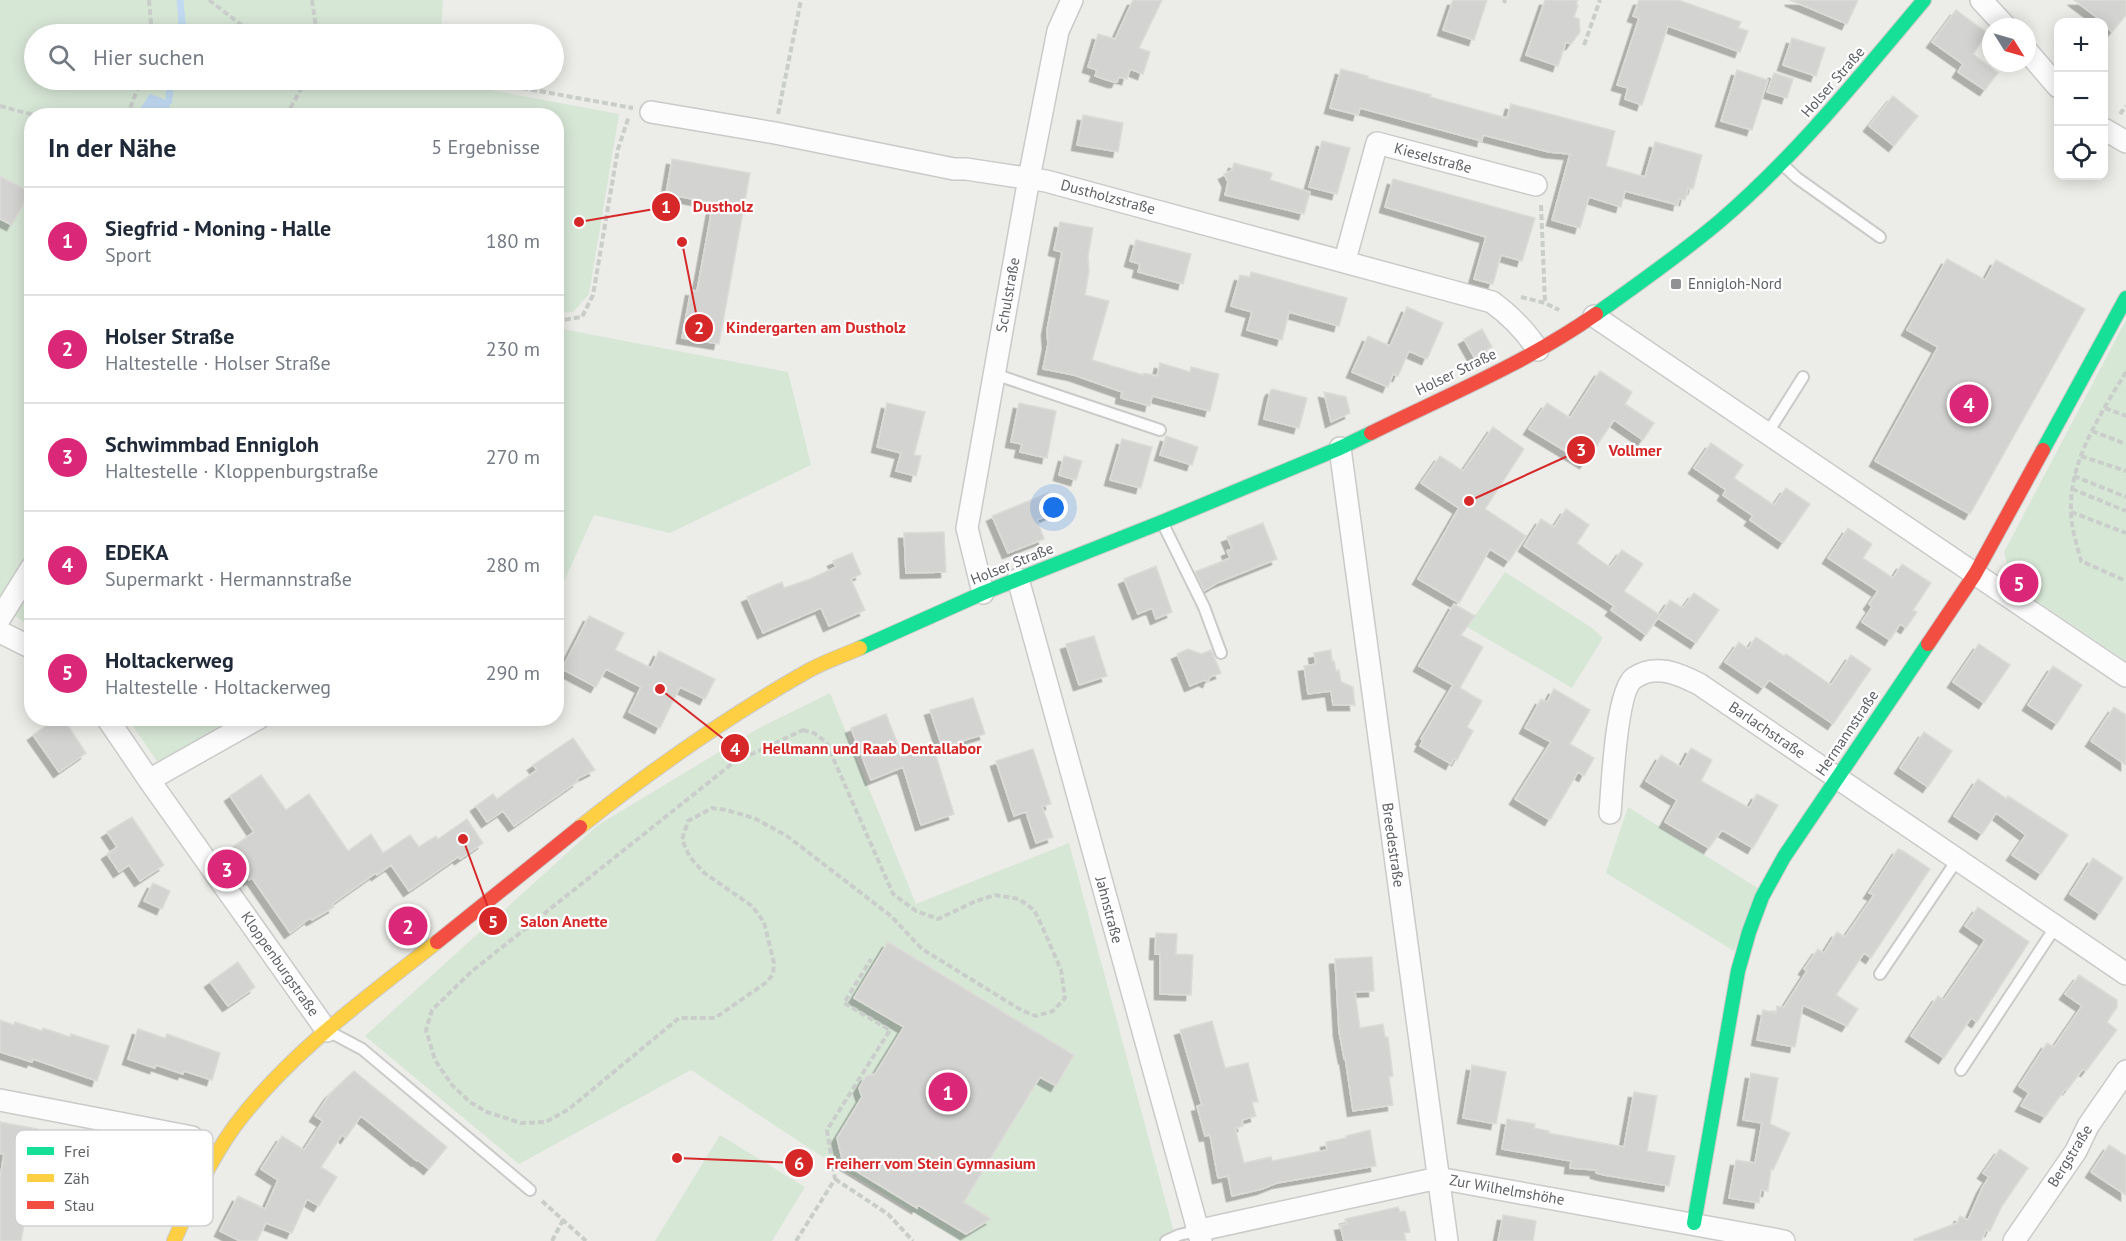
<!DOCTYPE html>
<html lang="de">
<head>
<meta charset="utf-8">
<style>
	body { margin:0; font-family:"PT Sans",sans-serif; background:#f6f6f7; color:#1f2937 }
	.controls { position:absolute; right:18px; top:18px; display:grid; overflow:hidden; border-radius:12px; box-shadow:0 3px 15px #0003 }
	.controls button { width:54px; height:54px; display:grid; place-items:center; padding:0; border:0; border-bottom:2px solid #e0e1e3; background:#fff; color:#1f2937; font:30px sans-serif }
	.compass { position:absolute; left:1982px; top:18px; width:54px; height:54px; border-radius:50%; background:#fff; box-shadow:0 3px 15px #0003; rotate:127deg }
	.you { position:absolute; left:1054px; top:508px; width:21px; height:21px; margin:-15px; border:4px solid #fff; border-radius:50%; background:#1a73e8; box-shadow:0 0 0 9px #1a73e833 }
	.badge { display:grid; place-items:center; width:39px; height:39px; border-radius:50%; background:#db2777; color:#fff; font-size:20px; font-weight:700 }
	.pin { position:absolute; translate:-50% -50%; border:3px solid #fff; box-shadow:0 2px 6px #0006 }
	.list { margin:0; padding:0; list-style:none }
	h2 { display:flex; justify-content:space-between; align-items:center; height:78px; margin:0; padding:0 24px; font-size:26px }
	h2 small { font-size:20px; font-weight:400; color:#747a83 }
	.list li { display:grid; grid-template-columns:39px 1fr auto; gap:18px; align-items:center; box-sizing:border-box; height:108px; padding:0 24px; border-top:2px solid #e0e1e3 }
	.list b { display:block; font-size:22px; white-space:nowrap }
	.list p { margin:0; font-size:20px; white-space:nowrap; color:#747a83 }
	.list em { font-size:20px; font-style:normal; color:#747a83 }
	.icon { flex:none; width:33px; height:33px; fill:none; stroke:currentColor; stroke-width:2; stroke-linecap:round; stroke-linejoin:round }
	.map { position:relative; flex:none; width:2126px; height:1241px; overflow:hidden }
	.search { position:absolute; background:#fff; box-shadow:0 3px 15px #0003; left:24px; top:24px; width:540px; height:66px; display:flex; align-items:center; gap:15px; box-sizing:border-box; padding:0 21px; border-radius:33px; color:#747a83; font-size:22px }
	.panel { position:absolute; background:#fff; box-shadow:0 3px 15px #0003; left:24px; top:108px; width:540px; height:618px; border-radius:24px }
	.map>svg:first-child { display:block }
	.green { fill:#d7e7d6 }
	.water { fill:#c1daf2 }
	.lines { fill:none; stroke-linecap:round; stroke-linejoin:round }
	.stream { stroke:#c1daf2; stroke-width:7 }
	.building { fill:#d3d3d1; stroke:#dcdbd8; stroke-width:1.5; filter:url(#shadow) }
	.lane-casing { stroke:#cacac9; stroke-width:14 }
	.street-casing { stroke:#cacac9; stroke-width:24 }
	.fast-casing { stroke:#c9cac9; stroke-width:16 }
	.slow-casing { stroke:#c9cac9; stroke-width:16 }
	.jam-casing { stroke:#c9cac9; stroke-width:16 }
	.path { stroke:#c9cecb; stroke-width:4; stroke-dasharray:6 3; stroke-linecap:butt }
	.lane { stroke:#fcfcfc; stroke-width:10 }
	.street { stroke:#fcfcfc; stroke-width:21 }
	.fast { stroke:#16e098; stroke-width:14 }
	.slow { stroke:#ffcf43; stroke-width:14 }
	.jam { stroke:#f24e42; stroke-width:14 }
	.poi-dot { fill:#909293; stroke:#fff; stroke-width:2 }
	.labels { text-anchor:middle; stroke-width:4.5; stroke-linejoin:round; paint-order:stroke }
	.street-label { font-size:15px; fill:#5e6165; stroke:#fff }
	.poi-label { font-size:15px; fill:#5e6165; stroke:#fff; text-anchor:start }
	.key { fill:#fff; stroke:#cfd0d1; stroke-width:1.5 }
	.key-label { font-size:16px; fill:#5e6165 }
	.leader { fill:none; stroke:#d62828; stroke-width:2 }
	.callout-dot { fill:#d62828; stroke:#fff; stroke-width:2 }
	.mark-label { font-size:18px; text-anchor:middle; font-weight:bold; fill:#fff }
	.callout-label { font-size:16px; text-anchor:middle; font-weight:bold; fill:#d62828; stroke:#fff; stroke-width:4.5; stroke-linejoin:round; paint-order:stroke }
</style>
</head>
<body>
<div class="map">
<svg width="2126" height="1241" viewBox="0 0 2126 1241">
	<defs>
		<filter id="shadow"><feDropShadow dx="-5.5" dy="5.5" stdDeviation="0" flood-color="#0004"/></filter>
	</defs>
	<rect width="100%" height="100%" fill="#ecece8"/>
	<path class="green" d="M0,0H443L441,34H34V80H438L619,114L589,294L573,312L557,313L556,116H32L31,627L0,605Z
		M2126,320V661L2027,594L2010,576L2004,552Z
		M557,328L788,372L811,465L670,533L594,515L557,597Z
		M1505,572L1592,628L1603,638L1572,688L1467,627Z
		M830,693L916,904L1069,843L1175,1236L1163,1241H960L815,1152L691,1070L519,1164L365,1036L598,825L759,728Z
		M128,719H243L159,764Z
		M1628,807L1759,889L1734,951L1606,873Z
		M720,1135L805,1187L772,1241H655Z"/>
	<path class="water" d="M150,94L169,101L171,115H136Z"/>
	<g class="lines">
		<path class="stream" d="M180,0L183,34
			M169,101L170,80"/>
	</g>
	<path class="building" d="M1133,0H1162L1139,48L1150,52L1143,74L1130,69L1127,79L1119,77L1117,82H1113L1095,76L1097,70L1088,67L1098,34L1115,39Z
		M1453,0H1487L1474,40L1443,30Z
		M1545,0H1578L1576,4L1578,5L1574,17L1579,19L1580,32L1571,44L1566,42L1558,66L1526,55Z
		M1639,0H1678L1741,22L1738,28L1748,31L1740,52L1668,26L1642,105L1625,99L1628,88L1617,85L1639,18L1633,16Z
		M1790,0H1858L1847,24Z
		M2074,0H2126V15L2112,32L2103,22Z
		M1956,10L1987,33L1973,54L1998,73L1985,90L1958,72L1963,64L1932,42Z
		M1792,38L1825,48L1816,76L1783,65Z
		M1341,69L1368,76V78L1431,95L1430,97L1507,118L1511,104L1615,131L1606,166L1645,177L1655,142L1702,155L1693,189L1688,188L1685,200L1679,199L1678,205L1625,191L1621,207L1589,197L1580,228L1552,220L1570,154L1549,152L1483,135L1482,141L1360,108L1358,115L1330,108Z
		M1737,70L1768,80L1752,130L1721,121Z
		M1774,73L1793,79L1787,98L1767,92Z
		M1893,96L1918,116L1894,146L1869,126Z
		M1083,115L1123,123L1118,152L1077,145Z
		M1322,141L1350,148L1337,194L1309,187Z
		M672,159L750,173L719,344L682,338L691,290L697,291L713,203L666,194Z
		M1234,163L1272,173L1270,180L1310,192L1304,214L1225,195L1228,182L1224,174L1232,170Z
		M0,176L30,192L12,225L0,219Z
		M1393,179L1535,218L1522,261L1501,255L1493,284L1474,279L1486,237L1385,207Z
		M1060,222L1093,228L1088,256L1089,271L1085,295L1109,301L1092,360L1143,375L1144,373L1157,376L1160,363L1190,372L1191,367L1219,374L1210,411L1152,396L1150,406L1121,398L1122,392L1074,375L1043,369L1048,344L1047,330L1062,252L1054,250Z
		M1136,240L1191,254L1183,284L1138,272L1140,264L1130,261Z
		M1947,259L1985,280L1996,260L2085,309L1970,514L1875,461L1938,347L1907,330Z
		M1251,272L1347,298L1339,326L1289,312L1282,340L1247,330L1252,312L1231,306L1240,275L1250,277Z
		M1407,307L1443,323L1427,359L1409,351L1398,376L1393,374L1388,387L1352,372L1368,336L1390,346Z
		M1482,329L1492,347L1474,357L1464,339Z
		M1600,371L1632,392L1625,404L1654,423L1643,440L1614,420L1585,463L1529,429L1547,403L1570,418Z
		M1272,389L1307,398L1299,428L1264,419L1270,392Z
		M1324,392L1346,397L1350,413L1331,422Z
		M887,403L925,412L914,455L921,456L916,476L896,471L901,453L877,447Z
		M1019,403L1056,411L1047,458L1020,452L1022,444L1011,442Z
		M1493,427L1524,449L1485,509L1526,536L1509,561L1490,549L1459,603L1418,579L1459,508L1421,483L1440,456L1463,471Z
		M1166,436L1198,447L1192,465L1160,455Z
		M1122,439L1152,447L1141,488L1110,480Z
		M1711,443L1743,465L1734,478L1774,505L1786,488L1810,504L1783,543L1750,520L1753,516L1723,495L1726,490L1694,468Z
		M1064,456L1082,461L1076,480L1059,475Z
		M1048,493L1056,512L1037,520L1044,539L1008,553L992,516Z
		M1566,509L1589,525L1577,543L1591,554L1610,567L1622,550L1643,564L1624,591L1660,615L1646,635L1611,610L1614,606L1524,546L1541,519L1554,527Z
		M1263,523L1277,559L1217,583L1204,591L1195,572L1230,558L1227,551L1232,549L1227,537Z
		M1848,528L1872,544L1863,558L1893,578L1902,564L1931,583L1913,610L1917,612L1906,628L1900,624L1890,640L1862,622L1872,607L1869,604L1878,591L1828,558Z
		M944,532L946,572L906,573L904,533Z
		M852,553L861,574L851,579L865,610L829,626L821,608L763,633L747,597L782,582L784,588L810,579L836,567L833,561Z
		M1156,566L1172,612L1156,619L1152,608L1138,614L1124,579Z
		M1694,593L1719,610L1696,643L1658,618L1670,600L1683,608Z
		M1454,604L1475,616L1461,635L1483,647L1460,688L1482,701L1467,727L1473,731L1457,760L1454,758L1451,764L1420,746L1423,740L1421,739L1453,685L1419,666Z
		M589,616L624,633L615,650L651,668L659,651L715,679L705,699L680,687L660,728L629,712L641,687L606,669L596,687L562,669Z
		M1094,636L1107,676L1079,685L1066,644Z
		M1756,637L1784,656L1786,654L1831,685L1851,655L1871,669L1833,724L1769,680L1763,688L1725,662L1739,642L1748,649Z
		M1979,644L2010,665L1984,703L1953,682Z
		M1188,649L1201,654L1211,650L1221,673L1210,677L1208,682L1204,680L1190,686L1177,654Z
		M1331,650L1332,661H1334L1336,671L1339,670L1341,682L1353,687L1355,705H1333L1331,691L1308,694L1304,666L1316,664L1314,653Z
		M2053,666L2082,685L2057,724L2028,705Z
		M1554,689L1590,710L1570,744L1594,758L1584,776L1578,772L1550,820L1515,799L1551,742L1525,728L1541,699L1547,702Z
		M973,698L985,734L942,747L930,710Z
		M2114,707L2126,715V765L2091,741Z
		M886,714L902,755L933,746L954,814L921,825L903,767L871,780L851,728Z
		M57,718H63L86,753L59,772L33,735Z
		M1924,732L1952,751L1928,787L1900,768Z
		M573,738L595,770L577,779L578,781L514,826L503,811L487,822L476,806L493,794L497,799L537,770L533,765Z
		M1691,748L1712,760L1701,781L1749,808L1757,794L1778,805L1753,848L1722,830L1709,848L1665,822L1677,800L1646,781L1661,755L1681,767Z
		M1033,749L1051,804L1042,806L1053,837L1036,843L1026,812L1014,816L996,761Z
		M261,775L286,810L309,794L348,851L371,834L383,853L410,835L419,847L436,836L438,839L467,819L483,843L460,859L458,857L409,891L391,865L377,875L376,873L332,904L334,907L312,920L310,918L290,933L252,878L249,880L238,864L241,862L231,848L254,832L230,796Z
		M1978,779L2007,799L2008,796L2068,835L2041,874L2012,855L2026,835L1996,813L1982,834L1954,816Z
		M132,817L164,865L140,881L129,865L119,872L107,854L117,847L107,832Z
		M1898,849L1903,851L1930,869L1871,958L1864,953L1836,995L1858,1009L1847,1026L1803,1005L1795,1047L1757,1040L1763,1010L1776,1013L1777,1006L1784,1007L1807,971L1804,969L1818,949L1824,953L1837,932L1845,937L1874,895L1869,893Z
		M2093,858L2123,878L2100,914L2070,894Z
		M153,883L170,891L162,909L144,901Z
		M1978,907L2029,942L1977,1022L1971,1018L1944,1058L1911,1036L1938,996L1944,1000L1985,940L1965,926Z
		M1156,933L1177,934L1176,954L1193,955L1191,995L1160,994V954H1155Z
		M888,942L1074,1055L1056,1086L1040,1077L964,1202L991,1219L966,1234L918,1205L917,1208L843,1163L837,1138L862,1097L859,1088L866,1076L875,1074L904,1027L854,998Z
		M1372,957L1374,991L1355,992L1360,1028L1383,1024L1385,1037H1388L1393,1076L1389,1077L1393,1105L1353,1111L1345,1057L1344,1058L1339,1031L1335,959Z
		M238,962L255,987L228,1006L210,982Z
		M2079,975L2117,1000V1007L2107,1022L2117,1030L2086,1071L2083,1069L2068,1089L2066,1088L2045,1117L2021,1106L2029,1093L2019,1086L2047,1043L2054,1047L2082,1006L2065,994Z
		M0,1020L14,1025L15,1022L42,1031L43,1028L70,1037L71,1034L109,1046L97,1081L33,1059L32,1062L0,1052Z
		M1212,1021L1225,1068L1248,1063L1258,1102H1252L1256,1116L1242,1120L1243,1126L1235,1128L1244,1163L1271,1157L1272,1161L1327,1150L1326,1142L1346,1138V1136L1370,1130L1376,1166L1277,1183L1262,1189L1232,1196L1228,1176L1218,1178L1210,1135L1205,1136L1197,1106L1202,1105L1180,1030Z
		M138,1029L165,1038L167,1034L220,1053L212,1080L184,1071L183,1074L156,1065L155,1068L128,1059Z
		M1472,1065L1506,1072L1496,1124L1463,1118Z
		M354,1071L447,1147L429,1169L418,1160L417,1161L361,1116L346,1138L342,1135L321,1167L337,1177L319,1206L307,1199L292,1233L266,1223L257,1241H240L220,1231L238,1196L265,1209L278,1180L261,1169L282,1136L304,1150L323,1121L315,1116L330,1094Z
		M1751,1073L1778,1078L1770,1124L1790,1133L1773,1170L1771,1169L1768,1191L1761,1190L1759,1203L1729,1198L1736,1160L1755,1163L1762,1123L1743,1120Z
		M1634,1092L1657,1096L1647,1151L1675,1156L1669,1186L1604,1175L1596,1173V1170L1570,1168L1571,1161L1502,1149L1507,1119L1535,1124L1534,1128L1549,1131L1548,1133L1624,1147Z
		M0,1122L38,1129L35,1145L26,1153L21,1179L47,1184L40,1217L26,1214L21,1241H0V1178L4,1154H0Z
		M2109,1145L2126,1156V1195L2091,1172Z
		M2000,1149L2028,1168L2002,1206L1990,1231L1986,1230L1981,1241H1914V1239L1957,1223L1960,1216L1968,1220L1982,1188L1989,1177L1983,1173Z
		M1398,1207L1400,1212L1405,1211L1410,1232L1404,1233L1406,1241H1344L1340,1225L1347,1224L1345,1219Z
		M1503,1215L1536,1221L1533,1241H1498Z"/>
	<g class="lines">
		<defs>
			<path id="lane" d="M1782,164L1797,178L1880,237
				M994,374L1160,430
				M1767,434L1803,377
				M1162,522L1204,607L1221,653
				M1880,974L1957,860
				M328,1031L362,1049L530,1190
				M1961,1070L2056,926
				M1166,1241L1179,1235L1196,1231"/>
			<path id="street" d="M1981,0L2006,27
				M2027,51L2058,87
				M651,112L775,133L954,169H966L1046,181L1492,302C1511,316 1525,330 1538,350
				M2104,129L2126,142
				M1345,260L1377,143L1536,185
				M1594,316L2126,676
				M1340,448L1447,1241
				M1018,579L1201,1241
				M983,593L967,528L1029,178L1058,31L1072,0
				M0,618L32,567
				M0,632L32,648
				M107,718L149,780L327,1031
				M149,780L259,718
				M1610,813C1612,789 1616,691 1634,678C1656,663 1679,674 1699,684L2126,974
				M0,1100L192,1137
				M1196,1231L1438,1178L1784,1241
				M2014,1241L2076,1151L2088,1126L2126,1071"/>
			<path id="fast" d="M1596,314C1638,284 1681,254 1720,221C1796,156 1860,76 1924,0
				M2043,450L2126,298
				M860,648L983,593L1162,522L1340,448L1371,433
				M1694,1223L1738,971L1749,932L1762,897L1784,857L1928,644"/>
			<path id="slow" d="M580,827C653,769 725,718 806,672C823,662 842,656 860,648
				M174,1241C191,1202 209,1162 234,1127C288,1054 366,998 437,942"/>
			<path id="jam" d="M1371,433C1446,396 1528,362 1596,314
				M1928,644L1975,574L2043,450
				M437,942L580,827"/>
		</defs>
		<use href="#lane" class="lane-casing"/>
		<use href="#street" class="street-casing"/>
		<use href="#fast" class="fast-casing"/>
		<use href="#slow" class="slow-casing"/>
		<use href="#jam" class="jam-casing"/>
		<path class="path" d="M149,0L152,34
			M209,0L253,34
			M312,0L317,34
			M1504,3L1505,0
			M1584,45L1600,0
			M478,80L633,108
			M0,106L38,116
			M778,114L801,0
			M2120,114L2126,106
			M127,116L141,80
			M286,116L306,80
			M1541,205L1545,303
			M1521,297L1545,303L1559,310
			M556,321L582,317L593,295L618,149L629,116
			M2126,372C2101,413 2069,461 2071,511C2071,528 2077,545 2081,561L2126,581
			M2105,408L2126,416
			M2092,431L2126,444
			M2081,456L2126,471
			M2074,476L2126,497
			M2072,489L2126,511
			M2071,512L2126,533
			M803,730L814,733L826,742L893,894L916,911L938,919L976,901L995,895L1019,899L1034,910L1042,926L1061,970L1065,998L1053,1011L1036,1016L1021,1010L922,949L891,916L787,836L754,818L726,810L712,808L688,821L682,840L690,857L703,872L752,906L764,922L774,963L773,974L767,982L715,1018H679L569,1109L546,1122L521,1123L487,1112L470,1102L452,1085L435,1060L426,1030L432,1010L471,972L733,763Z
			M835,1179L888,1214L913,1241
			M542,1201L586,1241
			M552,1241L563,1220
			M796,1241L835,1179L827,1130L890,1030L844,1003L871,959"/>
		<use href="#lane" class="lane"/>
		<use href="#street" class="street"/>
		<use href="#fast" class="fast"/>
		<use href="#slow" class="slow"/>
		<use href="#jam" class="jam"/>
	</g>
	<rect class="poi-dot" x="1670" y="278" width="12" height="12" rx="3"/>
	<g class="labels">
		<g class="street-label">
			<text transform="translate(1833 82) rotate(-49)" y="5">Holser Straße</text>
			<text transform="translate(1433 158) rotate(15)" y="5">Kieselstraße</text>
			<text transform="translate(1108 197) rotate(15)" y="5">Dustholzstraße</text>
			<text transform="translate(1008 295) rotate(-80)" y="5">Schulstraße</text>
			<text transform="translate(1456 372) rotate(-26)" y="5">Holser Straße</text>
			<text transform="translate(1012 564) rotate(-22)" y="5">Holser Straße</text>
			<text transform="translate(1767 730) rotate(34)" y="5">Barlachstraße</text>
			<text transform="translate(1847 733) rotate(-56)" y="5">Hermannstraße</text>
			<text transform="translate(1393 845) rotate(82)" y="5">Breedestraße</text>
			<text transform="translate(1109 910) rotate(75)" y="5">Jahnstraße</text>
			<text transform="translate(280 964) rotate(55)" y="5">Kloppenburgstraße</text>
			<text transform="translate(2070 1156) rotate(-58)" y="5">Bergstraße</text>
			<text transform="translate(1507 1190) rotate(10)" y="5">Zur Wilhelmshöhe</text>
		</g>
		<g class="poi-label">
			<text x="1688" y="289">Ennigloh-Nord</text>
		</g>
	</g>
	<rect x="15" y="1130" width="198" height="96" rx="9" class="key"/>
	<rect x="27" y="1147" width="27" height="8" fill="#16e098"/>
	<rect x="27" y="1174" width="27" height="8" fill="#ffcf43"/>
	<rect x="27" y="1201" width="27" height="8" fill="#f24e42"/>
	<g class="key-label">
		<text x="64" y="1157">Frei</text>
		<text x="64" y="1184">Zäh</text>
		<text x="64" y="1211">Stau</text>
	</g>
	<path class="leader" d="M579 222L666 207M682 242L699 328M1469 501L1581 450M660 689L735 748M463 839L493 921M677 1158L799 1163"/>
	<g class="callout-dot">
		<circle cx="579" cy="222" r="6"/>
		<circle cx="682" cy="242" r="6"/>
		<circle cx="1469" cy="501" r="6"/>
		<circle cx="660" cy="689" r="6"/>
		<circle cx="463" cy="839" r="6"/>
		<circle cx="677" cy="1158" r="6"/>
		<circle cx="666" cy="207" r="15"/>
		<circle cx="699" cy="328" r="15"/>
		<circle cx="1581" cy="450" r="15"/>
		<circle cx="735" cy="748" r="15"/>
		<circle cx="493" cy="921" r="15"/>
		<circle cx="799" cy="1163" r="15"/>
	</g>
	<g class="mark-label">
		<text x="666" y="213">1</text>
		<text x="699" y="334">2</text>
		<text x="1581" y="456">3</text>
		<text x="735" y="755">4</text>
		<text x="493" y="928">5</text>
		<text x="799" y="1170">6</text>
	</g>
	<g class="callout-label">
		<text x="723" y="212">Dustholz</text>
		<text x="816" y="333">Kindergarten am Dustholz</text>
		<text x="1635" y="456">Vollmer</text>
		<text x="872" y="754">Hellmann und Raab Dentallabor</text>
		<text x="564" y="927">Salon Anette</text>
		<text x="931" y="1169">Freiherr vom Stein Gymnasium</text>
	</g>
</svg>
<div class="controls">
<button>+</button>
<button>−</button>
<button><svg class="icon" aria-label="locate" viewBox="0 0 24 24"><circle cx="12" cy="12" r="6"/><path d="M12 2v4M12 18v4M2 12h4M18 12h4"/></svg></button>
</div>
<svg class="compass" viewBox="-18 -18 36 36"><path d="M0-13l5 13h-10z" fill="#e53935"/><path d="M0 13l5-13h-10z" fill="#747a83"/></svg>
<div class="you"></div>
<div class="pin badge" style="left:948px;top:1092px">1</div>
<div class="pin badge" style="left:408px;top:926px">2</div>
<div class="pin badge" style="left:227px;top:869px">3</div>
<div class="pin badge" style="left:1969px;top:404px">4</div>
<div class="pin badge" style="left:2019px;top:583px">5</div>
<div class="search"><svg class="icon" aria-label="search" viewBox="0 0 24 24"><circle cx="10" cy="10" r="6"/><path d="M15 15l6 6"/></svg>Hier suchen</div>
<section class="panel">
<h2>In der Nähe<small>5 Ergebnisse</small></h2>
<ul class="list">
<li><span class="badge">1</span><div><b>Siegfrid - Moning - Halle</b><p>Sport</p></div><em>180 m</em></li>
<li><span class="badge">2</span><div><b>Holser Straße</b><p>Haltestelle · Holser Straße</p></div><em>230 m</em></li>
<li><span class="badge">3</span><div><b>Schwimmbad Ennigloh</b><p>Haltestelle · Kloppenburgstraße</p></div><em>270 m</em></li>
<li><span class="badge">4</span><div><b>EDEKA</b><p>Supermarkt · Hermannstraße</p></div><em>280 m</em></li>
<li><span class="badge">5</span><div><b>Holtackerweg</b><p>Haltestelle · Holtackerweg</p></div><em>290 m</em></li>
</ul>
</section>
</div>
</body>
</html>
